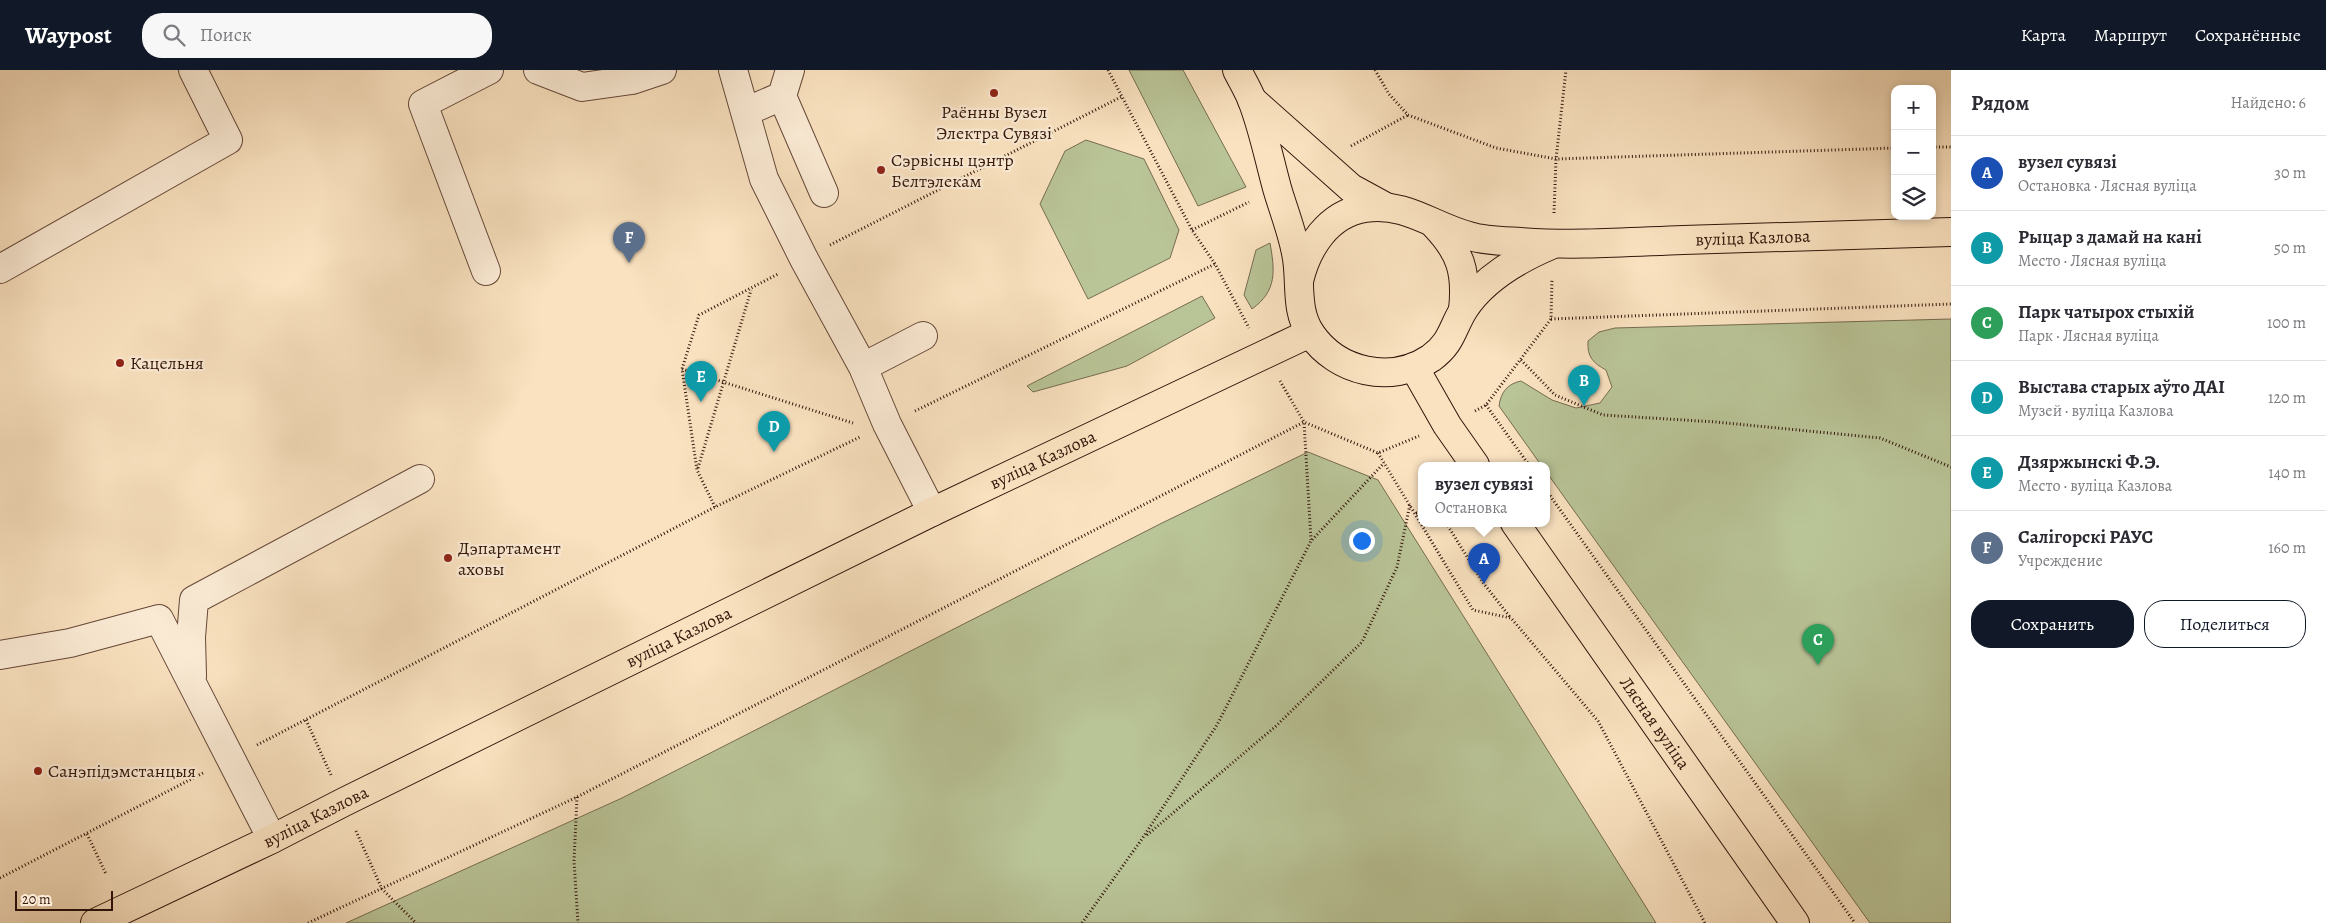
<!DOCTYPE html>
<html lang="ru">
<head>
<meta charset="utf-8">
<style>
	body { margin:0; font-family:Alegreya,serif; background:#f7f7f7; color:#2b2b33 }
	.controls { position:absolute; right:15px; top:15px; display:grid; overflow:hidden; border-radius:10px; box-shadow:0 2px 8px #0003 }
	.controls button { width:45px; height:45px; display:grid; place-items:center; padding:0; border:0; border-bottom:1px solid #e1e1e2; background:#fff; color:#2b2b33; font:25px sans-serif }
	.scale { position:absolute; left:15px; bottom:12px; width:98px; box-sizing:border-box; padding-left:5px; border:2px solid #33150a; border-top:0; font-size:14px; line-height:18px; white-space:nowrap; color:#33150a; -webkit-text-stroke:4px #fcecd6; paint-order:stroke }
	.you { position:absolute; left:1361px; top:470px; width:18px; height:18px; margin:-12px; border:4px solid #fff; border-radius:50%; background:#1a73e8; box-shadow:0 0 0 8px #1a73e833 }
	.badge { display:grid; place-items:center; width:32px; height:32px; border-radius:50%; background:#111827; color:#fff; font-size:16px; font-weight:700 }
	.pin { position:absolute; translate:-50% -41px; filter:drop-shadow(0 1px 2px #0008) }
	.pin::after { content:''; position:absolute; top:26px; width:18px; height:15px; background:inherit; clip-path:polygon(0 0,100% 0,50% 100%) }
	.popup { position:absolute; left:1418px; top:392px; width:132px; height:65px; box-sizing:border-box; display:grid; place-content:center; border-radius:10px; background:#fff; filter:drop-shadow(0 1px 4px #0005); font-size:16px; white-space:nowrap; color:#7c7c81 }
	.popup b { font-size:19px; color:#2b2b33 }
	.popup::after { content:''; position:absolute; left:50%; top:100%; margin-left:-10px; border:10px solid transparent; border-top-color:#fff }
	.list { margin:0; padding:0; list-style:none }
	h2 { display:flex; justify-content:space-between; align-items:center; height:65px; margin:0; padding:0 20px; font-size:21px }
	h2 small { font-size:16px; font-weight:400; color:#7c7c81 }
	.list li { display:grid; grid-template-columns:32px 1fr auto; gap:15px; align-items:center; box-sizing:border-box; height:75px; padding:0 20px; border-top:1px solid #e1e1e2 }
	.list b { display:block; font-size:19px; white-space:nowrap }
	.list p { margin:0; font-size:16px; white-space:nowrap; color:#7c7c81 }
	.list em { font-size:16px; font-style:normal; color:#7c7c81 }
	.actions { display:flex; gap:10px; padding:15px 20px }
	.actions a { flex:1; padding:11px 0; border:1px solid #111827; border-radius:20px; text-align:center; font-size:18px; color:#111827 }
	.actions .main { background:#111827; color:#fff }
	.icon { flex:none; width:28px; height:28px; fill:none; stroke:currentColor; stroke-width:2; stroke-linecap:round; stroke-linejoin:round }
	.map { position:relative; flex:none; width:1951px; height:853px; overflow:hidden }
	header { display:flex; align-items:center; gap:30px; box-sizing:border-box; height:70px; padding:0 25px; background:#111827; color:#fff }
	header strong { font-size:24px }
	nav { display:flex; gap:28px; margin-inline-start:auto; font-size:18px }
	.search { width:350px; height:45px; background:#f7f7f7; display:flex; align-items:center; gap:12px; box-sizing:border-box; padding:0 18px; border-radius:20px; color:#7c7c81; font-size:19px }
	main { display:flex }
	aside { flex:1; background:#fff }
	.map>svg:first-child { display:block }
	.green { fill:#b9c497; stroke:#766c50 }
	.lines { fill:none; stroke-linecap:round; stroke-linejoin:round }
	.minor-casing { stroke:#654838; stroke-width:30 }
	.major-casing { stroke:#33150a; stroke-width:30 }
	.path { stroke:#33150a; stroke-width:3; stroke-dasharray:1 2.5; stroke-linecap:butt }
	.minor { stroke:#fcecd6; stroke-width:28 }
	.major { stroke:#fae2c0; stroke-width:28 }
	.poi-dot { fill:#8f2418; stroke:#fcecd6; stroke-width:2 }
	.labels { text-anchor:middle; stroke-width:4.5; stroke-linejoin:round; paint-order:stroke }
	.poi-label { font-size:18px; fill:#33150a; stroke:#fcecd6; text-anchor:start }
	.street-label { font-size:18px; fill:#33150a; stroke:#fcecd6 }
</style>
</head>
<body>
<header>
<strong>Waypost</strong>
<div class="search"><svg class="icon" aria-label="search" viewBox="0 0 24 24"><circle cx="10" cy="10" r="6"/><path d="M15 15l6 6"/></svg>Поиск</div>
<nav><a>Карта</a><a>Маршрут</a><a>Сохранённые</a></nav>
</header>
<main>
<div class="map">
<svg width="1951" height="853" viewBox="0 0 1951 853">
	<rect width="100%" height="100%" fill="#fae2c0"/>
	<filter id="stains"><feTurbulence type="fractalNoise" baseFrequency=".004" numOctaves="4"/><feColorMatrix values="0 0 0 0 .2 0 0 0 0 .09 0 0 0 0 .02 0 0 0 .5 -.17"/></filter>
	<radialGradient id="worn" r=".72"><stop offset=".6" stop-color="#630" stop-opacity="0"/><stop offset="1" stop-color="#630" stop-opacity=".3"/></radialGradient>
	<path class="green" d="M1129,0H1183L1246,117L1198,136Z
		M1086,70L1144,89L1179,160L1170,188L1088,229L1040,134L1065,81Z
		M1270,173C1275,201 1277,221 1252,239L1244,225L1256,180Z
		M1202,226L1215,248L1127,296L1033,322L1027,316Z
		M1951,249V853H1870L1547,403L1546,395H1541L1499,336C1501,322 1507,314 1521,311L1552,330L1576,338L1600,333L1612,317L1606,300C1593,293 1587,287 1588,271L1599,262L1615,258Z
		M1308,382L1378,410L1656,853H346L622,728L1162,453Z"/>
	<g class="lines">
		<defs>
			<path id="minor" d="M538,0L582,17L632,10L662,0
				M733,0L764,109L804,189L863,297L887,354L932,442
				M782,26L790,0
				M745,42L782,26L824,123
				M0,199L228,70L193,0
				M486,201L423,34L489,0
				M863,297L923,266
				M0,585L70,573L159,549L272,769
				M192,606L191,567L194,530L420,409"/>
			<g id="major">
				<path d="M1237,0C1242,10 1248,20 1252,30C1263,58 1269,89 1277,118C1283,139 1292,161 1296,183C1302,210 1294,239 1311,264C1337,302 1391,315 1431,288C1452,273 1452,258 1464,239C1484,208 1518,189 1551,175"/>
				<path d="M1252,30L1351,118L1384,136"/>
				<path d="M1434,154C1461,182 1467,202 1463,240"/>
				<path id="s1" d="M1299,211C1307,177 1328,144 1365,138C1407,132 1431,156 1469,166C1485,171 1504,171 1521,172C1575,176 1629,172 1683,170C1773,167 1862,164 1951,162"/>
				<path d="M1414,297L1447,355L1475,395"/>
				<path id="s2" d="M1515,453L1795,853"/>
				<path id="s3" d="M95,853L272,769L344,732L932,442L1310,263"/>
			</g>
		</defs>
		<use href="#minor" class="minor-casing"/>
		<use href="#major" class="major-casing"/>
		<path class="path" d="M1108,0L1192,160L1215,194L1249,258
			M1375,0L1389,24L1408,45L1496,78L1556,89L1895,78
			M1351,76L1408,45
			M1932,77H1951
			M1554,143L1556,89L1566,0
			M1192,160L1249,132
			M830,175L1121,27
			M1551,249L1951,234
			M1521,290L1555,325L1603,345L1716,352L1880,368L1951,397
			M682,299L853,353
			M1280,311L1304,352L1311,470
			M1486,335L1529,395
			M915,341L1215,194
			M1475,341L1486,335L1551,249L1552,209
			M1378,383L1473,540L1511,548L1598,651L1705,853
			M698,398L751,220
			M1546,420L1855,853
			M715,437L697,400L682,299L699,245L778,204
			M1416,443H1422
			M1446,453L1484,514L1510,547
			M306,650L331,705
			M257,675L715,437L860,367
			M577,727L574,791L578,853
			M356,761L382,819L416,853
			M87,764L106,804
			M1147,765L1276,656L1362,572L1397,497L1410,434
			M0,808L203,703
			M308,853L577,727L1304,352L1378,383L1419,366
			M1082,853L1142,769L1217,655L1311,471L1384,393"/>
		<use href="#minor" class="minor"/>
		<use href="#major" class="major"/>
	</g>
	<g class="poi-dot">
		<circle cx="994" cy="23" r="5"/>
		<circle cx="881" cy="100" r="5"/>
		<circle cx="120" cy="293" r="5"/>
		<circle cx="448" cy="488" r="5"/>
		<circle cx="38" cy="701" r="5"/>
	</g>
	<g class="labels">
		<g class="poi-label">
			<text x="994" y="48" text-anchor="middle">Раённы Вузел<tspan x="994" dy="21">Электра Сувязі</tspan></text>
			<text x="891" y="96">Сэрвісны цэнтр<tspan x="891" dy="21">Белтэлекам</tspan></text>
			<text x="130" y="299">Кацельня</text>
			<text x="458" y="484">Дэпартамент<tspan x="458" dy="21">аховы</tspan></text>
			<text x="48" y="707">Санэпідэмстанцыя</text>
		</g>
		<g class="street-label">
			<text dy="6" stroke="none"><textPath href="#s1" startOffset="498">вуліца Казлова</textPath></text>
			<text dy="6" stroke="none"><textPath href="#s3" startOffset="1055">вуліца Казлова</textPath></text>
			<text dy="6" stroke="none"><textPath href="#s3" startOffset="650">вуліца Казлова</textPath></text>
			<text dy="6" stroke="none"><textPath href="#s2" startOffset="244">Лясная вуліца</textPath></text>
			<text dy="6" stroke="none"><textPath href="#s3" startOffset="245">вуліца Казлова</textPath></text>
		</g>
	</g>
	<rect width="100%" height="100%" filter="url(#stains)"/>
	<rect width="100%" height="100%" fill="url(#worn)"/>
</svg>
<div class="controls">
<button>+</button>
<button>−</button>
<button><svg class="icon" aria-label="layers" viewBox="0 0 24 24"><path d="M12 4l9 5-9 5-9-5zM3 14l9 5 9-5"/></svg></button>
</div>
<div class="scale">20 m</div>
<div class="you"></div>
<div class="pin badge" style="left:1484px;top:514px;background:#1a4fb4">A</div>
<div class="popup"><b>вузел сувязі</b>Остановка</div>
<div class="pin badge" style="left:1584px;top:336px;background:#0f9aa8">B</div>
<div class="pin badge" style="left:1818px;top:595px;background:#2e9e5b">C</div>
<div class="pin badge" style="left:774px;top:382px;background:#0f9aa8">D</div>
<div class="pin badge" style="left:701px;top:332px;background:#0f9aa8">E</div>
<div class="pin badge" style="left:629px;top:193px;background:#5c6f8a">F</div>
</div>
<aside>
<h2>Рядом<small>Найдено: 6</small></h2>
<ul class="list">
<li><span class="badge" style="background:#1a4fb4">A</span><div><b>вузел сувязі</b><p>Остановка · Лясная вуліца</p></div><em>30 m</em></li>
<li><span class="badge" style="background:#0f9aa8">B</span><div><b>Рыцар з дамай на кані</b><p>Место · Лясная вуліца</p></div><em>50 m</em></li>
<li><span class="badge" style="background:#2e9e5b">C</span><div><b>Парк чатырох стыхій</b><p>Парк · Лясная вуліца</p></div><em>100 m</em></li>
<li><span class="badge" style="background:#0f9aa8">D</span><div><b>Выстава старых аўто ДАІ</b><p>Музей · вуліца Казлова</p></div><em>120 m</em></li>
<li><span class="badge" style="background:#0f9aa8">E</span><div><b>Дзяржынскі Ф.Э.</b><p>Место · вуліца Казлова</p></div><em>140 m</em></li>
<li><span class="badge" style="background:#5c6f8a">F</span><div><b>Салігорскі РАУС</b><p>Учреждение</p></div><em>160 m</em></li>
</ul>
<div class="actions"><a class="main">Сохранить</a><a>Поделиться</a></div>
</aside>
</main>
</body>
</html>
